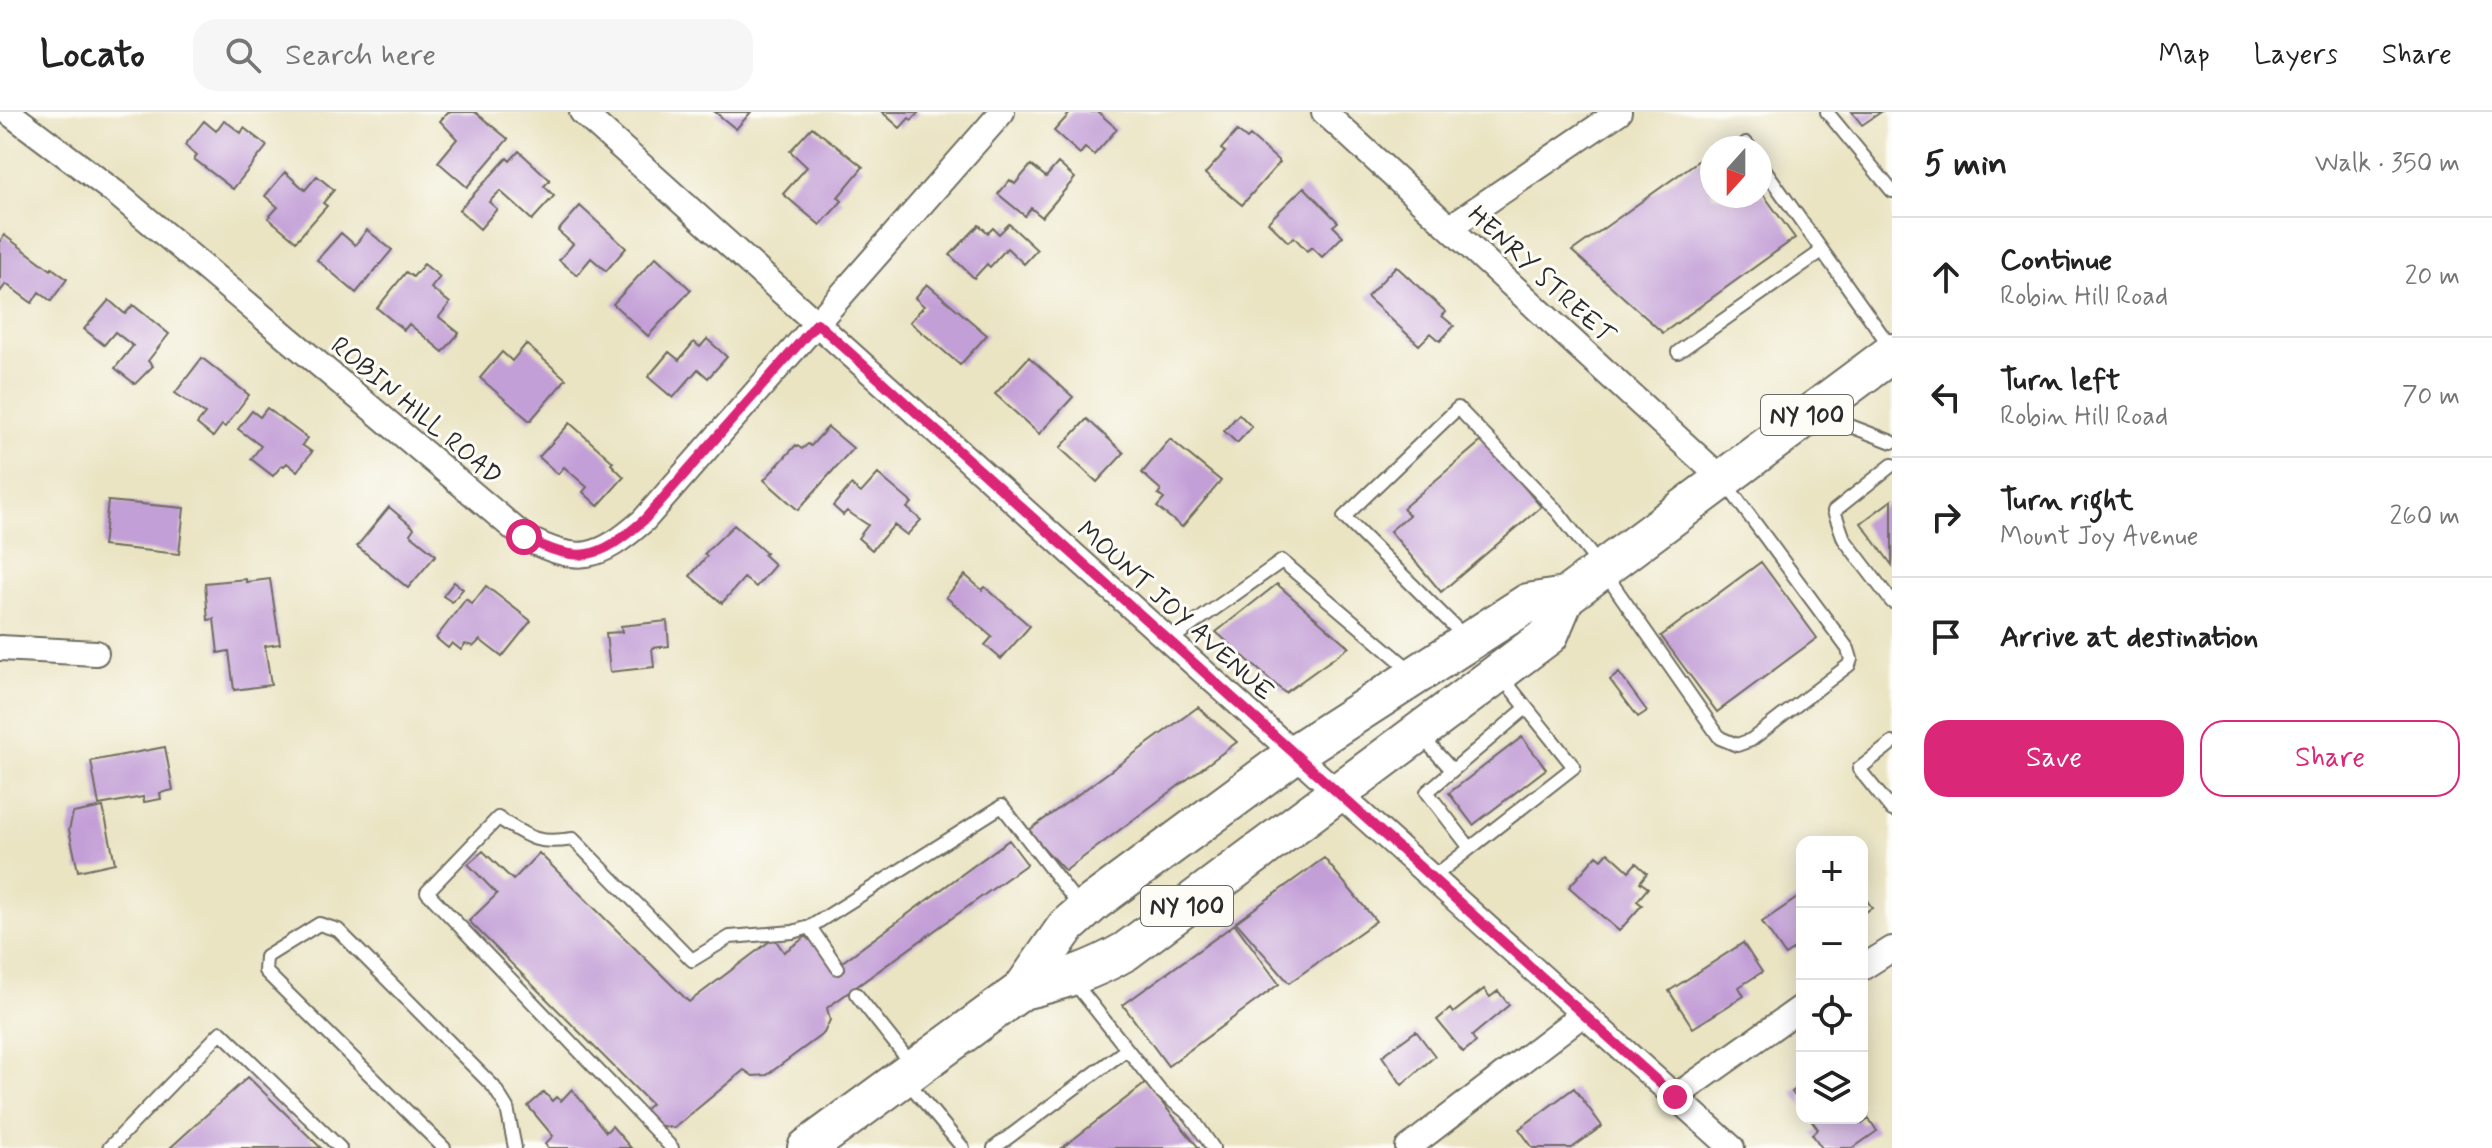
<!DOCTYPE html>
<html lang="en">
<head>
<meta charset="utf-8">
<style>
	body { margin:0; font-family:Mynerve,sans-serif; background:#f6f6f6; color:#222 }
	.controls { position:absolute; right:24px; bottom:24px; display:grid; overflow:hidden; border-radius:16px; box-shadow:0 4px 20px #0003 }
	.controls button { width:72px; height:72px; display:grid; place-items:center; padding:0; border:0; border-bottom:2px solid #e0e0e0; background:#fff; color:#222; font:40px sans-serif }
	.compass { position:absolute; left:1700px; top:24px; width:72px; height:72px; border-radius:50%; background:#fff; box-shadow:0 4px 20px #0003; rotate:201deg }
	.stop { position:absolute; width:24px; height:24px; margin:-18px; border:6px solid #db2777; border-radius:50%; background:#fff }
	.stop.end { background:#db2777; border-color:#fff; box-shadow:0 2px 8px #0008 }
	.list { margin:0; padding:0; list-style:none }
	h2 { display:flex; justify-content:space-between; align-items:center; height:104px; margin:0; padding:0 32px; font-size:34px }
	h2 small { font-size:26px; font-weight:400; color:#767676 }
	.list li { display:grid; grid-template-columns:52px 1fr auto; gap:24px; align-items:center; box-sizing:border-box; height:120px; padding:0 32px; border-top:2px solid #e0e0e0 }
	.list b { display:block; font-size:30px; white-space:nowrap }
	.list p { margin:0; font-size:26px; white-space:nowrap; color:#767676 }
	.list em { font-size:26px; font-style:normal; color:#767676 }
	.actions { display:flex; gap:16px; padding:24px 32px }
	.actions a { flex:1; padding:18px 0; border:2px solid #db2777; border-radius:24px; text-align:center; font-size:28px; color:#db2777 }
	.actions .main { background:#db2777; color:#fff }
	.icon { flex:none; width:44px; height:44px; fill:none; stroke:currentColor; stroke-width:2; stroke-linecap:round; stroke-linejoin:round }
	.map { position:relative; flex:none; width:1892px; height:1036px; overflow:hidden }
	header { display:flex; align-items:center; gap:48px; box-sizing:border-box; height:112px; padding:0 40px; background:#fff; border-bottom:2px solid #e0e0e0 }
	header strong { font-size:38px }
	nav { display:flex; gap:44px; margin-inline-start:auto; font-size:28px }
	.search { width:560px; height:72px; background:#f6f6f6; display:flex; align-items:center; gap:20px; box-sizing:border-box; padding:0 28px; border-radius:24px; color:#767676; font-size:30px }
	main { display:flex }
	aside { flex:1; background:#fff }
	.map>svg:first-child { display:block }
	.building { fill:#c39fd7 }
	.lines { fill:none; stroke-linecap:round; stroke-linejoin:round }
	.service-casing { stroke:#6e6c60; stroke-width:16 }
	.minor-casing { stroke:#6e6c60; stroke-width:28 }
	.primary-casing { stroke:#6e6c60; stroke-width:42 }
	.service { stroke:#fff; stroke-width:12 }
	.minor { stroke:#fff; stroke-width:24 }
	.primary { stroke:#fff; stroke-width:38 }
	.route { stroke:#db2777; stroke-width:10 }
	.labels { text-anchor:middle; stroke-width:6; stroke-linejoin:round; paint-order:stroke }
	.shield { fill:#fdfcf7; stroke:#6a6a68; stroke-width:2 }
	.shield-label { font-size:24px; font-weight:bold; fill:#2b2b2b }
	.street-label { font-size:26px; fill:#2b2b2b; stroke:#fdfcf7 }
</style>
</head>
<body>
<header>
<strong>Locato</strong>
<div class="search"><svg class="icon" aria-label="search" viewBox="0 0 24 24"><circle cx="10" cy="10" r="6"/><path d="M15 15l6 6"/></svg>Search here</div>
<nav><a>Map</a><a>Layers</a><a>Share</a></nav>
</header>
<main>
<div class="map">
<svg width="1892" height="1036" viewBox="0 0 1892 1036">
	<rect width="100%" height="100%" fill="#fdfcf7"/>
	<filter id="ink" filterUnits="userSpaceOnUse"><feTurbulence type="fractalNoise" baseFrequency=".0125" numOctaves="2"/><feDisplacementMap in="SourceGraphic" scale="16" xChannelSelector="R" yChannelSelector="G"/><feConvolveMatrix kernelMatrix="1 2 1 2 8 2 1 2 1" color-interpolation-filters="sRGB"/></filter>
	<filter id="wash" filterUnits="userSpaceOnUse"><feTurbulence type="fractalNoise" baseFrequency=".006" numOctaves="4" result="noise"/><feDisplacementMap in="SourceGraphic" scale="32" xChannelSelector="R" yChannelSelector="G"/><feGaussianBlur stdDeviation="1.8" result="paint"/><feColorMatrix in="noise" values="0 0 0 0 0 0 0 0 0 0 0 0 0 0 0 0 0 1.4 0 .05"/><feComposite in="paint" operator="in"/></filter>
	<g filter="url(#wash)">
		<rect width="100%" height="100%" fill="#eae4c3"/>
		<g id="blocks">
			<path class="building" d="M448,0H475L508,27L467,75L438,50L457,27L440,9Z
				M715,0H751L736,17Z
				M882,0H919L912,8L909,6L900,16Z
				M1071,0H1098L1117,17L1094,43L1085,36L1080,42L1054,19Z
				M1852,0H1881L1862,13Z
				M224,8L241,21L244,16L267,34L233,77L194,47L197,43L185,33L204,9L216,19Z
				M812,15L863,55L838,85L842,89L820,113L783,82L807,55L790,39Z
				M1237,19L1247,27L1250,24L1280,50L1242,93L1205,62L1225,40L1221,37Z
				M519,39L550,68L544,74L554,84L532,108L500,79L489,90L497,97L480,117L459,98L507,46L510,49Z
				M1712,39V84H1760V78L1795,126L1663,221L1572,139Z
				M1058,51L1075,66L1042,105L1031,96L1025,104L998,82L1010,68L1015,72L1031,53L1046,65Z
				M285,60L305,78L317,64L334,78L323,91L327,94L296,129L268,106L278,95L265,84Z
				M1304,75L1338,110L1333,114L1343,124L1322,145L1312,135L1307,139L1294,125L1288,130L1268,110Z
				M580,94L626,136L606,159L591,146L577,163L559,148L573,132L558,119Z
				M1009,112L1037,138L1024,152L1007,136L990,155L987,152L974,166L950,143L979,113L988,121L993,116L999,122Z
				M367,118L392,138L356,181L317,148L341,121L355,133Z
				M4,123L51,158L52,156L67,167L51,189L39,180L32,191L6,172L0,180V129Z
				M656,145L691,178L648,224L613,192Z
				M424,152L440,165L431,176L450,191L439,205L459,221L443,240L409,212L404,218L377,196L406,160L413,165Z
				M1396,154L1446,200L1442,204L1454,214L1440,229L1431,221L1419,233L1367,185Z
				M927,172L987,223L960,253L910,210L924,194L915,186Z
				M109,188L125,202L133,193L169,222L148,249L153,254L135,272L115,256L133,234L115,220L104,233L84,217Z
				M707,227L727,245L708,266L698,257L673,286L648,265L669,240L679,248L694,230L700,235Z
				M526,232L566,267L530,309L480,266L502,240L512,249Z
				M1029,245L1073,285L1039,322L995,282Z
				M202,246L249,283L225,315L222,313L213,325L197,312L205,302L175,281Z
				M267,296L307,326L302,333L312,340L297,359L287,351L284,354L282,353L273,364L251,347L261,334L238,317L252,299L260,305Z
				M1239,302L1252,315L1237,331L1224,319Z
				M1087,307L1124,341L1097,370L1060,336Z
				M570,311L613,350L611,352L624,365L598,394L583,380L587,375L564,355L558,362L539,345Z
				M828,315L853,336L798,398L764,368L796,333L802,337L808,332L811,334Z
				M1170,327L1221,369L1182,415L1157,395L1164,387L1158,382L1161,378L1142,361Z
				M1484,327L1541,395L1441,480L1390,419L1409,403L1403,396Z
				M878,362L912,391L907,396L921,408L907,423L894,413L872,438L858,426L868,413L847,399L843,403L833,394L851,373L861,381Z
				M1892,388V453L1861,411Z
				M108,389L184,396L179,442L103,434Z
				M389,395L414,416L410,422L436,443L408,476L357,434Z
				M734,413L766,441L764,443L775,453L756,475L744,466L722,491L690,464L707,444L704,442Z
				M1761,450L1817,526L1717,600L1661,524Z
				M965,463L982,478L985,475L1030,514L1001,547L985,533L992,525L946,485Z
				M246,467V470L270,467L280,532L265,534L271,573L234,578L229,539L218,541L214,507L208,508L205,471Z
				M454,470L463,477L452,490L443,484Z
				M1277,472L1349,535L1285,581L1216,520Z
				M486,474L531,509L502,545L480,528L474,534L465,532L461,538L452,531L448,536L436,526L466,487L472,492Z
				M667,509L669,534L652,536L654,555L610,560L606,521L622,520L621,514Z
				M1619,561L1647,599L1638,605L1610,568Z
				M1198,595L1237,630L1065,759L1028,719Z
				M1522,625L1546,657L1473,713L1449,681Z
				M165,635L173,678L160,681L161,687L144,690L143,685L99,693L91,649Z
				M103,695L115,751L78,759L69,718L73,701Z
				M1009,728L1027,752L827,896L830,908L824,921L767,963L753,964L744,958L674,1016L657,1013L643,999L651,992L469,809L497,782L468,752L483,739L513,768L539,741L689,890L774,826L784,840L807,824L809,828L813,826L834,856Z
				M1608,740L1629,759L1636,751L1647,761L1640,770L1648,776L1637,789L1642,793L1619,819L1569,775L1597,743L1602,747Z
				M1324,746L1376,809L1289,871L1236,810Z
				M1862,781L1872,796L1862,802Z
				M1800,784L1802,839L1799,834L1785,843L1762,810Z
				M1235,812L1279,872L1168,954L1123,893Z
				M1743,831L1762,860L1739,875L1744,884L1693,916L1669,879Z
				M1484,877L1490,885L1498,879L1509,893L1472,924L1476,930L1463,940L1437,908L1450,897L1453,901Z
				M1416,919L1435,944L1402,973L1382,944Z
				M248,965L321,1036H170Z
				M1146,971L1199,1036H1062Z
				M1802,972V994L1792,980Z
				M1574,976L1602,1014L1572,1036H1533L1519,1017Z
				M572,977L606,1020L612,1014L631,1036H548L545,1032L553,1024L528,994L544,980L552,989L556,985L561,989Z
				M1810,1006H1857L1862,1012L1869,1007L1877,1019L1853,1036H1822L1812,1022L1818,1017Z"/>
		</g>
	</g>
	<g filter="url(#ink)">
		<use href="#blocks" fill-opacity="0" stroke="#6e6c60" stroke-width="2"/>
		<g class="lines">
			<defs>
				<path id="service" d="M1827,0L1892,79
					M1746,31L1750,36
					M1760,51L1892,237
					M1678,240L1822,139
					M1819,302L1892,330
					M1892,353L1834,399L1844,427L1892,490
					M1467,527L1344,405L1458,296L1558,400L1602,457L1720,626L1737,633L1751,628L1849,553L1851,547L1848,537L1726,372
					M1169,529L1282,449L1414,561
					M1422,625L1452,658
					M1892,631L1859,657L1892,698
					M1470,736L1427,680L1526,596
					M1432,766L1574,655L1501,564
					M810,815L1002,694L1081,796
					M856,882L913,954
					M1127,937L1160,979L1190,1003L1213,1036
					M906,968L963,1036
					M109,1036L221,920L340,1036
					M444,1036L265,859L266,845L319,812L338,818L494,975L507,996L515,1036
					M672,1036L427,780L498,706C529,725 535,733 573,727L692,848L730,825L793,820L810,815L838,856
					M994,1036L1127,937L1073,869"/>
				<path id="minor" d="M8,0L117,82L524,425C579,453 598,448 644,408L1002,0
					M582,0L1732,1036
					M1324,0L1721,366
					M1450,115L1619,0
					M0,536L96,541
					M1862,856L1892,837
					M1675,985L1802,895
					M1408,1036L1583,902"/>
				<path id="primary" d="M1022,878C1060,869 1092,859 1126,839L1549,523L1565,485
					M807,1036L1022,878L1066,815L1094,790L1294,642L1528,491L1565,485L1892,241"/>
			</defs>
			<use href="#service" class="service-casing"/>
			<use href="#minor" class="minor-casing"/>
			<use href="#primary" class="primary-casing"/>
			<use href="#service" class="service"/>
			<use href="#minor" class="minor"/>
			<use href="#primary" class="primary"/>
		</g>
	</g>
	<g class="lines" filter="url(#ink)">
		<path class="route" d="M524,425C579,453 598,448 644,408L817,211L1675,985"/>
	</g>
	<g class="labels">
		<g class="shield">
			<rect x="1761" y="283" width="92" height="40" rx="6"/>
			<rect x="1141" y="774" width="92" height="40" rx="6"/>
		</g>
		<g class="shield-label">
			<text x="1807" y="311">NY 100</text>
			<text x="1187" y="802">NY 100</text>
		</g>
		<g class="street-label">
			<text transform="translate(1542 162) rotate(43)" y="9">HENRY STREET</text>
			<text transform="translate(417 298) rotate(40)" y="9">ROBIN HILL ROAD</text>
			<text transform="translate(1176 498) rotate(42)" y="9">MOUNT JOY AVENUE</text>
		</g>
	</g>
</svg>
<div class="controls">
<button>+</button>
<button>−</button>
<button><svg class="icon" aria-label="locate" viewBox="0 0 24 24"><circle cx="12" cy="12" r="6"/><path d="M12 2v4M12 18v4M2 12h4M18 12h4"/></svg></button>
<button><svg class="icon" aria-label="layers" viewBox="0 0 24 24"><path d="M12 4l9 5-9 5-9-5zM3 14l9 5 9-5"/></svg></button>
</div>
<svg class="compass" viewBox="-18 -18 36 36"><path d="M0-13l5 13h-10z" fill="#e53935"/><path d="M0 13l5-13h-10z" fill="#767676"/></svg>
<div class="stop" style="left:524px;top:425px"></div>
<div class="stop end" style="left:1675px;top:985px"></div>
</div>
<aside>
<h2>5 min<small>Walk · 350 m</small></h2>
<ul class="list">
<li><svg class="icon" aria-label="ahead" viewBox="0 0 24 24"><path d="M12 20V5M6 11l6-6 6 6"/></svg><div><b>Continue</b><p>Robin Hill Road</p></div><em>20 m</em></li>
<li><svg class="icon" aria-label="left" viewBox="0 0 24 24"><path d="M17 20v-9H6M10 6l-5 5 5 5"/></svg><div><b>Turn left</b><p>Robin Hill Road</p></div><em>70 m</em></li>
<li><svg class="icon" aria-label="right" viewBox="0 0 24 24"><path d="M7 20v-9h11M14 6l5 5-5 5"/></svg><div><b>Turn right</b><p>Mount Joy Avenue</p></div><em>260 m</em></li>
<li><svg class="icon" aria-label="arrive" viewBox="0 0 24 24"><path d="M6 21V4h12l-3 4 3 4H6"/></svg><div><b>Arrive at destination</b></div></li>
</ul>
<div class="actions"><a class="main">Save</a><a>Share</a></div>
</aside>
</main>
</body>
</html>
